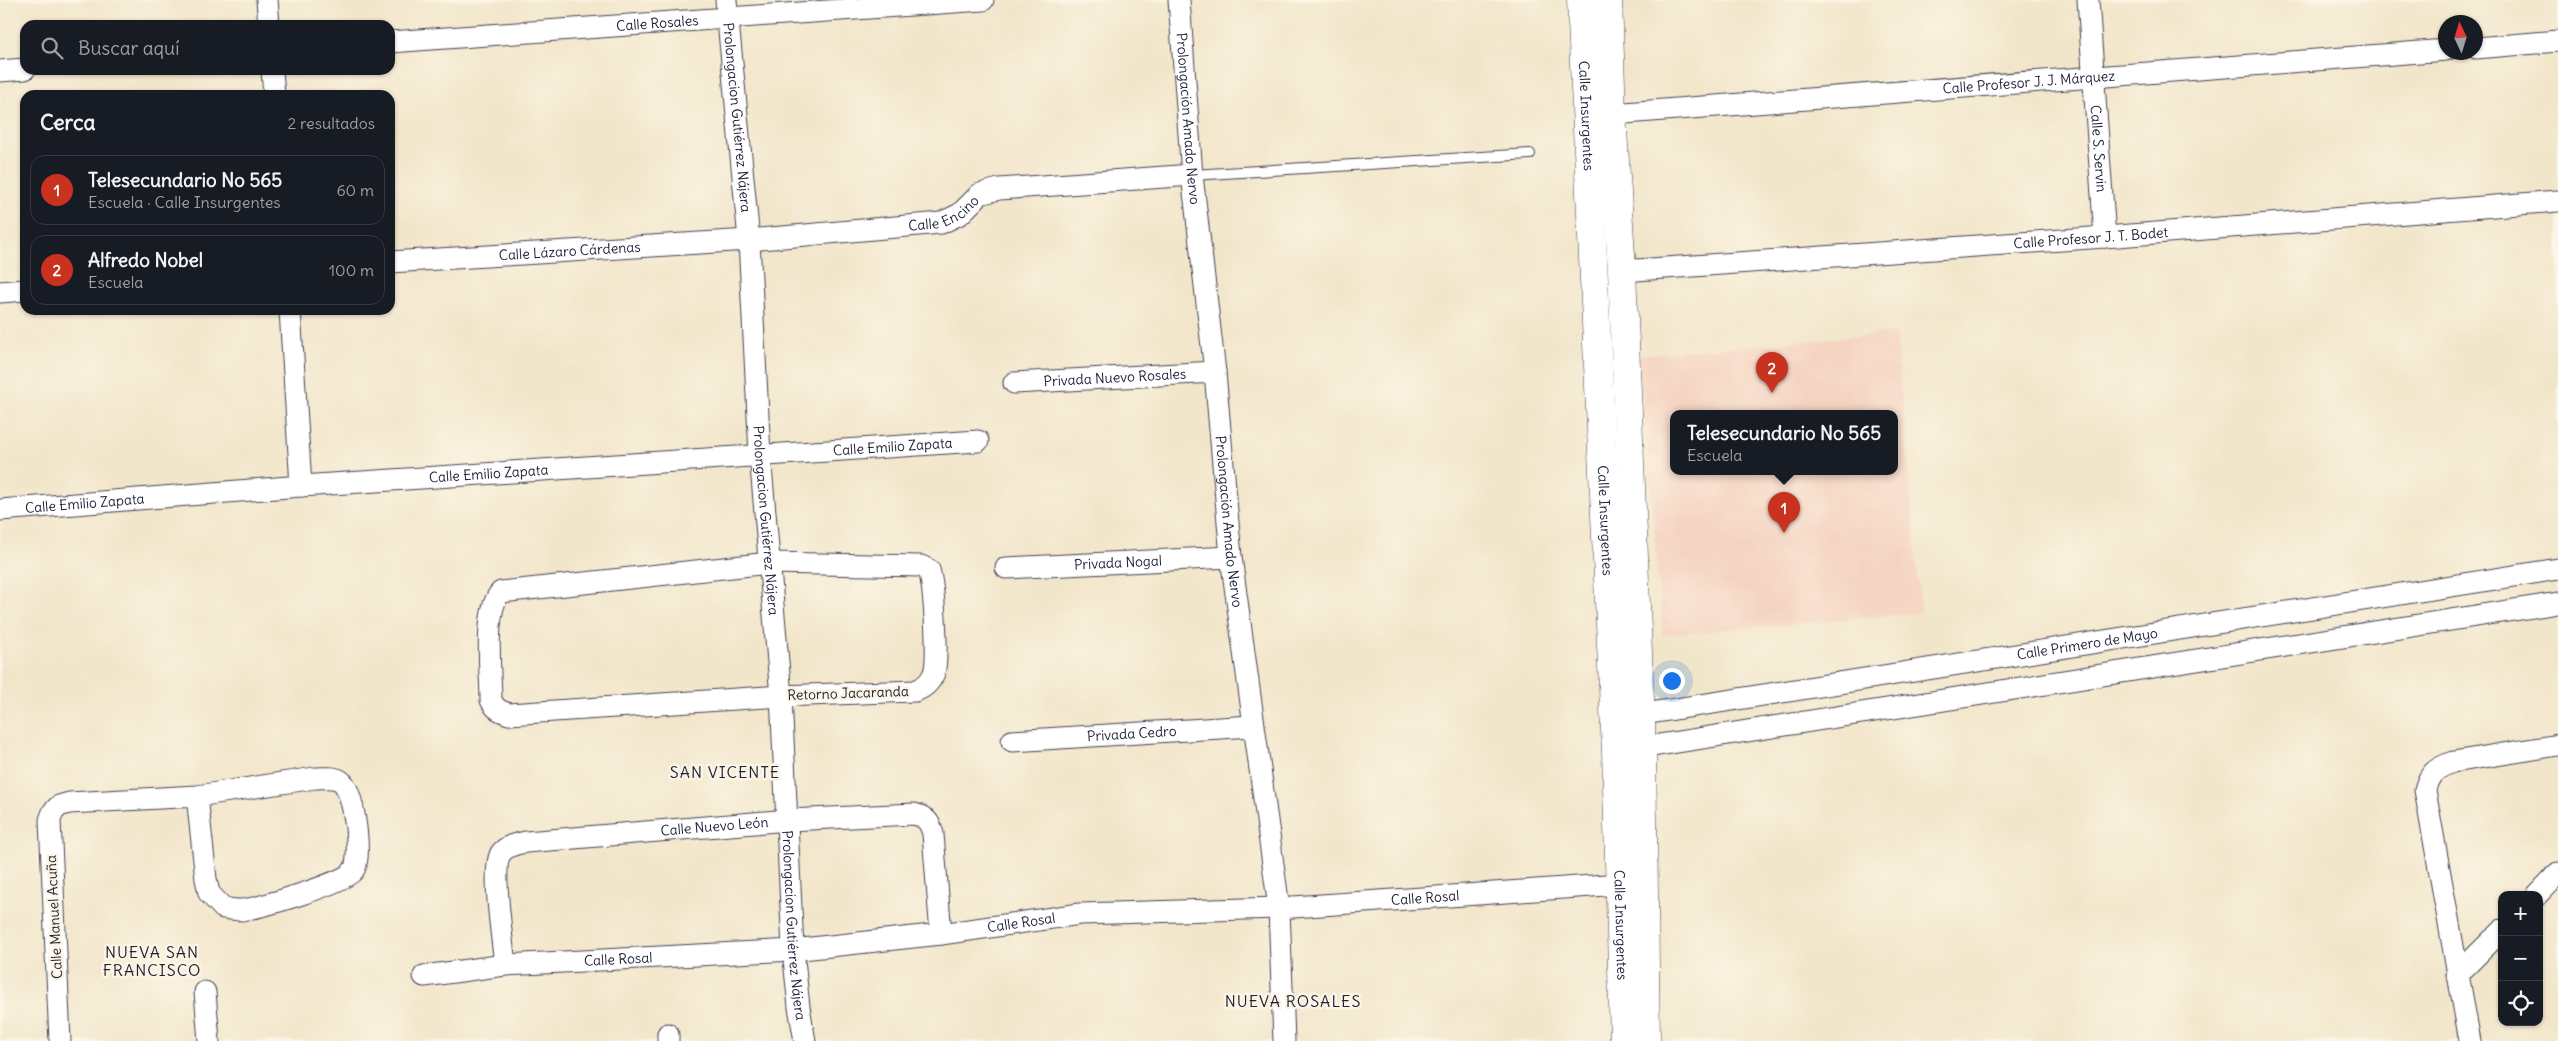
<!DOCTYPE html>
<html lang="es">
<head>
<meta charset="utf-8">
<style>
	body { margin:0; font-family:Delius,sans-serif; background:#242831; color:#f1f3f6 }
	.controls { position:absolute; right:15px; bottom:15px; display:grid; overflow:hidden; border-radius:10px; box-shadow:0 1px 4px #0004 }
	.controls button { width:45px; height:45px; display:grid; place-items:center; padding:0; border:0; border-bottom:1px solid #363941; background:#171b24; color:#f1f3f6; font:25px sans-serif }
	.compass { position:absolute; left:2438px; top:15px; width:45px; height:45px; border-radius:50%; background:#171b24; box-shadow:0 1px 4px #0004; rotate:356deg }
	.you { position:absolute; left:1671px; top:680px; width:18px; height:18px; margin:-12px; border:4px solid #fff; border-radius:50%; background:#1a73e8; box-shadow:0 0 0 8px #1a73e833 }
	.badge { display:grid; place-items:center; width:32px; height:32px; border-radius:50%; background:#c8321e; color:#fff; font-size:16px; font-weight:700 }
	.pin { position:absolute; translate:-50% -41px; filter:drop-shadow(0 1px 2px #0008) }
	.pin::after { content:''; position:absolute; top:26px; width:18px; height:15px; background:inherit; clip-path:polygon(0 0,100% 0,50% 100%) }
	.popup { position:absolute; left:1670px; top:410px; width:228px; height:65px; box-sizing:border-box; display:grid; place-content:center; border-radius:10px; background:#171b24; filter:drop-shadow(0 1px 4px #0005); font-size:16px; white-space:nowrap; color:#9ea1a6 }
	.popup b { font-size:19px; color:#f1f3f6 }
	.popup::after { content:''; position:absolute; left:50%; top:100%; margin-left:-10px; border:10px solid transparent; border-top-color:#171b24 }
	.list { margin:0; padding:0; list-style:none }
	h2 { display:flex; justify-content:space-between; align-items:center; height:65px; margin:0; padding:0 20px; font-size:21px }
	h2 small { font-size:16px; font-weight:400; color:#9ea1a6 }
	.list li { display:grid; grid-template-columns:32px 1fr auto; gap:15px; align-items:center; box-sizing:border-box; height:70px; margin:0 10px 10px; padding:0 10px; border:1px solid #363941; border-radius:15px }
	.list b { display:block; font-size:19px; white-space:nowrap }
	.list p { margin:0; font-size:16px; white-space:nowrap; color:#9ea1a6 }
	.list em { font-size:16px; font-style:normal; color:#9ea1a6 }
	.icon { flex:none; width:28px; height:28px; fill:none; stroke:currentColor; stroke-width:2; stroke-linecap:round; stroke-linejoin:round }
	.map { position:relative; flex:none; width:2558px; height:1041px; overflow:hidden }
	.search { position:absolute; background:#171b24; box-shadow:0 1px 4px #0004; left:20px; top:20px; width:375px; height:55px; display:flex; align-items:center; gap:12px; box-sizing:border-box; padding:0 18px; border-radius:15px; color:#9ea1a6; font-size:19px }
	.panel { position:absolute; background:#171b24; box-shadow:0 1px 4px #0004; left:20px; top:90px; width:375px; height:225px; border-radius:15px }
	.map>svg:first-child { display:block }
	.built { fill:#f5d3c1; fill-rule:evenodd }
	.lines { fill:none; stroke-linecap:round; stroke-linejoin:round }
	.service-casing { stroke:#413f50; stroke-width:12 }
	.minor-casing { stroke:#413f50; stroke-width:23 }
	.secondary-casing { stroke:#413f50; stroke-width:29 }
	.service { stroke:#fff; stroke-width:10 }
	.minor { stroke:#fff; stroke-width:21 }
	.secondary { stroke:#fff; stroke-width:28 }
	.labels { text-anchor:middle; stroke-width:5; stroke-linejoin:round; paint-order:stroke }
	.street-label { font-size:14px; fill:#22223b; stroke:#fcf5e5 }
	.quarter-label { font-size:16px; letter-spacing:1px; fill:#22223b; stroke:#fcf5e5 }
</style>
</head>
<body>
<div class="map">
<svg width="2558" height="1041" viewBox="0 0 2558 1041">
	<rect width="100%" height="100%" fill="#fcf5e5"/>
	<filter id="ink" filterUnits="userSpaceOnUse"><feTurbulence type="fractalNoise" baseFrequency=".02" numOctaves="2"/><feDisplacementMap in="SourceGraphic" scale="10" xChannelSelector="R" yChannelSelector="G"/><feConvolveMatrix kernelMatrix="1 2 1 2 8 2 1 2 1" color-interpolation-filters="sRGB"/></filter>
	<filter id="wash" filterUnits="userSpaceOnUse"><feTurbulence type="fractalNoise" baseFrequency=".0096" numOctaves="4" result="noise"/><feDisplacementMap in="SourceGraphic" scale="20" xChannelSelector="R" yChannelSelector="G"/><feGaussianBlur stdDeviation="1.12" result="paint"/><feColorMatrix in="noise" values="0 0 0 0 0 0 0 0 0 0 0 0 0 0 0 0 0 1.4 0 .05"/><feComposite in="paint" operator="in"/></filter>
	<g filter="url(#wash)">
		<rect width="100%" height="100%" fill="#f2e6ca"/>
		<path class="built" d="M1896,333L1921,613L1663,635L1639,355ZM1674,414H1894V472H1674Z"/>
	</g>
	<g filter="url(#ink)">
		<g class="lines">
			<defs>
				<path id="service" d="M1192,175L1530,154"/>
				<g id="minor">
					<path d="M267,0L269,25"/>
					<path id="s1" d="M726,0L749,240L760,455L781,696L793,950L799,1007L805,1041"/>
					<path id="s2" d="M1179,0L1192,175L1215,372L1231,557L1279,908L1284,1041"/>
					<path id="s3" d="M2088,0L2105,237"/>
					<path id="s4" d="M390,42L983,0"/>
					<path d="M2476,48L2558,41"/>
					<path d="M272,70L274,95"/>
					<path d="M0,71L25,69"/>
					<path id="s5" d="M1612,114L2446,50"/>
					<path id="s6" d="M390,262L749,240L941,223L960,214L980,194L999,189L1192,175"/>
					<path id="s7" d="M1622,271L2105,237L2558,201"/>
					<path d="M0,292L25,290"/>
					<path d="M290,310L301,486"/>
					<path id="s8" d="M1014,383L1215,372"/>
					<path id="s9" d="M0,510L301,486L978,441"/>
					<path d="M770,563L921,566L929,570C934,586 939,658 934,673C930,683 924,688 915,691L781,696L509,714C500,711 495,709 491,700C491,674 483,610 501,592Z"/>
					<path id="s10" d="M1006,568L1231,557"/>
					<path id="s11" d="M1625,717L2558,569"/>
					<path id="s12" d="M1012,741L1252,726"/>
					<path d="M1627,750L2558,603"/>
					<path d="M2537,895L2558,873"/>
					<path id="s13" d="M505,965C503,944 491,867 501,853C507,845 517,844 526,842L789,820L914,814C926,817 930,822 933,834L941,934"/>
					<path d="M2457,975L2502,930"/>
					<path id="s14" d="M424,976L505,965L793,950L941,934L1080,914L1279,908L1634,883"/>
					<path d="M205,992L209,1041"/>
					<path d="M668,1034V1041"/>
					<path d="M60,1041L50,820L53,812L59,806L69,803L197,796L315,778C324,778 334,776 341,781C354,790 363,859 353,871C342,884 262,907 242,910C236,910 229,909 223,908L209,893L206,879L197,796"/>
					<path d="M2470,1041L2425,790C2429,773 2436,768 2453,762L2558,745"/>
				</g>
				<g id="secondary">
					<path id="s15" d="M1581,0L1616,751L1624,1041"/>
					<path d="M1608,0L1612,114L1622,271L1642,748L1646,1041"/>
				</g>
			</defs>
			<use href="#service" class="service-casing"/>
			<use href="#minor" class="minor-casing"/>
			<use href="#secondary" class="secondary-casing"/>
			<use href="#service" class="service"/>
			<use href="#minor" class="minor"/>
			<use href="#secondary" class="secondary"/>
		</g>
	</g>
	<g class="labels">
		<g class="street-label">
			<text dy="5" stroke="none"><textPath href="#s4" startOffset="268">Calle Rosales</textPath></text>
			<text dy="5" stroke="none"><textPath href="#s5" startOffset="418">Calle Profesor J. J. Márquez</textPath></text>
			<text dy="5" stroke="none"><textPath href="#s15" startOffset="116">Calle Insurgentes</textPath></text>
			<text dy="5" stroke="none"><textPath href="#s1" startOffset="118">Prolongacion Gutiérrez Nájera</textPath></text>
			<text dy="5" stroke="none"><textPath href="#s2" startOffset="119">Prolongación Amado Nervo</textPath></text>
			<text dy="5" stroke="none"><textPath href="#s3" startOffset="149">Calle S. Servin</textPath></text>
			<text dy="5" stroke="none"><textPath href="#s6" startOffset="558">Calle Encino</textPath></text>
			<text dy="5" stroke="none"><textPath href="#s7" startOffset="470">Calle Profesor J. T. Bodet</textPath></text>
			<text dy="5" stroke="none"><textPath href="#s6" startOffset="180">Calle Lázaro Cárdenas</textPath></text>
			<text dy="5" stroke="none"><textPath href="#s8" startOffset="101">Privada Nuevo Rosales</textPath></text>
			<text dy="5" stroke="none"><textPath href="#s9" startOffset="895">Calle Emilio Zapata</textPath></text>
			<text dy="5" stroke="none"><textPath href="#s9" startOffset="490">Calle Emilio Zapata</textPath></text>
			<text dy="5" stroke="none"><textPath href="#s9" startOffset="85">Calle Emilio Zapata</textPath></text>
			<text dy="5" stroke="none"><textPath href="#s15" startOffset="521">Calle Insurgentes</textPath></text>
			<text dy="5" stroke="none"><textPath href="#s1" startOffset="522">Prolongacion Gutiérrez Nájera</textPath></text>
			<text dy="5" stroke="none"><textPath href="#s2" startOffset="524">Prolongación Amado Nervo</textPath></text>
			<text dy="5" stroke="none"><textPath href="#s10" startOffset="112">Privada Nogal</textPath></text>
			<text dy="5" stroke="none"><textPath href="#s11" startOffset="468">Calle Primero de Mayo</textPath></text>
			<text transform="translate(848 693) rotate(-2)" y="5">Retorno Jacaranda</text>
			<text dy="5" stroke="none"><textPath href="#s12" startOffset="120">Privada Cedro</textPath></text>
			<text dy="5" stroke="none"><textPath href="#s13" startOffset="330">Calle Nuevo León</textPath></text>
			<text dy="5" stroke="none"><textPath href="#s14" startOffset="1005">Calle Rosal</textPath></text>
			<text transform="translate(54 917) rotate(-93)" y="5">Calle Manuel Acuña</text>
			<text dy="5" stroke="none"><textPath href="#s14" startOffset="600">Calle Rosal</textPath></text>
			<text dy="5" stroke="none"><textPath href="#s1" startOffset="928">Prolongacion Gutiérrez Nájera</textPath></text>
			<text dy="5" stroke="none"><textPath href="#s15" startOffset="926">Calle Insurgentes</textPath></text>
			<text dy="5" stroke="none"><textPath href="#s14" startOffset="195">Calle Rosal</textPath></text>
		</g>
		<g class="quarter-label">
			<text x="725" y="778">SAN VICENTE</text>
			<text x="152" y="958">NUEVA SAN<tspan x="152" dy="18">FRANCISCO</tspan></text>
			<text x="1293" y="1007">NUEVA ROSALES</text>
		</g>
	</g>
</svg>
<div class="controls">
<button>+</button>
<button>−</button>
<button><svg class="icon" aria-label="locate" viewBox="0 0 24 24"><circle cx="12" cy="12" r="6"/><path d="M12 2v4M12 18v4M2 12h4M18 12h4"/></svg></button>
</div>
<svg class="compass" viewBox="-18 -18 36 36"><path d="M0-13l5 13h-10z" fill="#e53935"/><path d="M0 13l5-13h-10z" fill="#9ea1a6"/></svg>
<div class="you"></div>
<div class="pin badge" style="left:1784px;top:533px">1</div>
<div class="popup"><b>Telesecundario No 565</b>Escuela</div>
<div class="pin badge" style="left:1772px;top:393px">2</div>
<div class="search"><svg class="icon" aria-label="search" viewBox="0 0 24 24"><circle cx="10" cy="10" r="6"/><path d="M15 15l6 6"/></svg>Buscar aquí</div>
<section class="panel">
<h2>Cerca<small>2 resultados</small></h2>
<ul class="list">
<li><span class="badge">1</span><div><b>Telesecundario No 565</b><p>Escuela · Calle Insurgentes</p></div><em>60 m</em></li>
<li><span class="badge">2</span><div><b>Alfredo Nobel</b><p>Escuela</p></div><em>100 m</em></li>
</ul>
</section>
</div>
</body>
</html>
